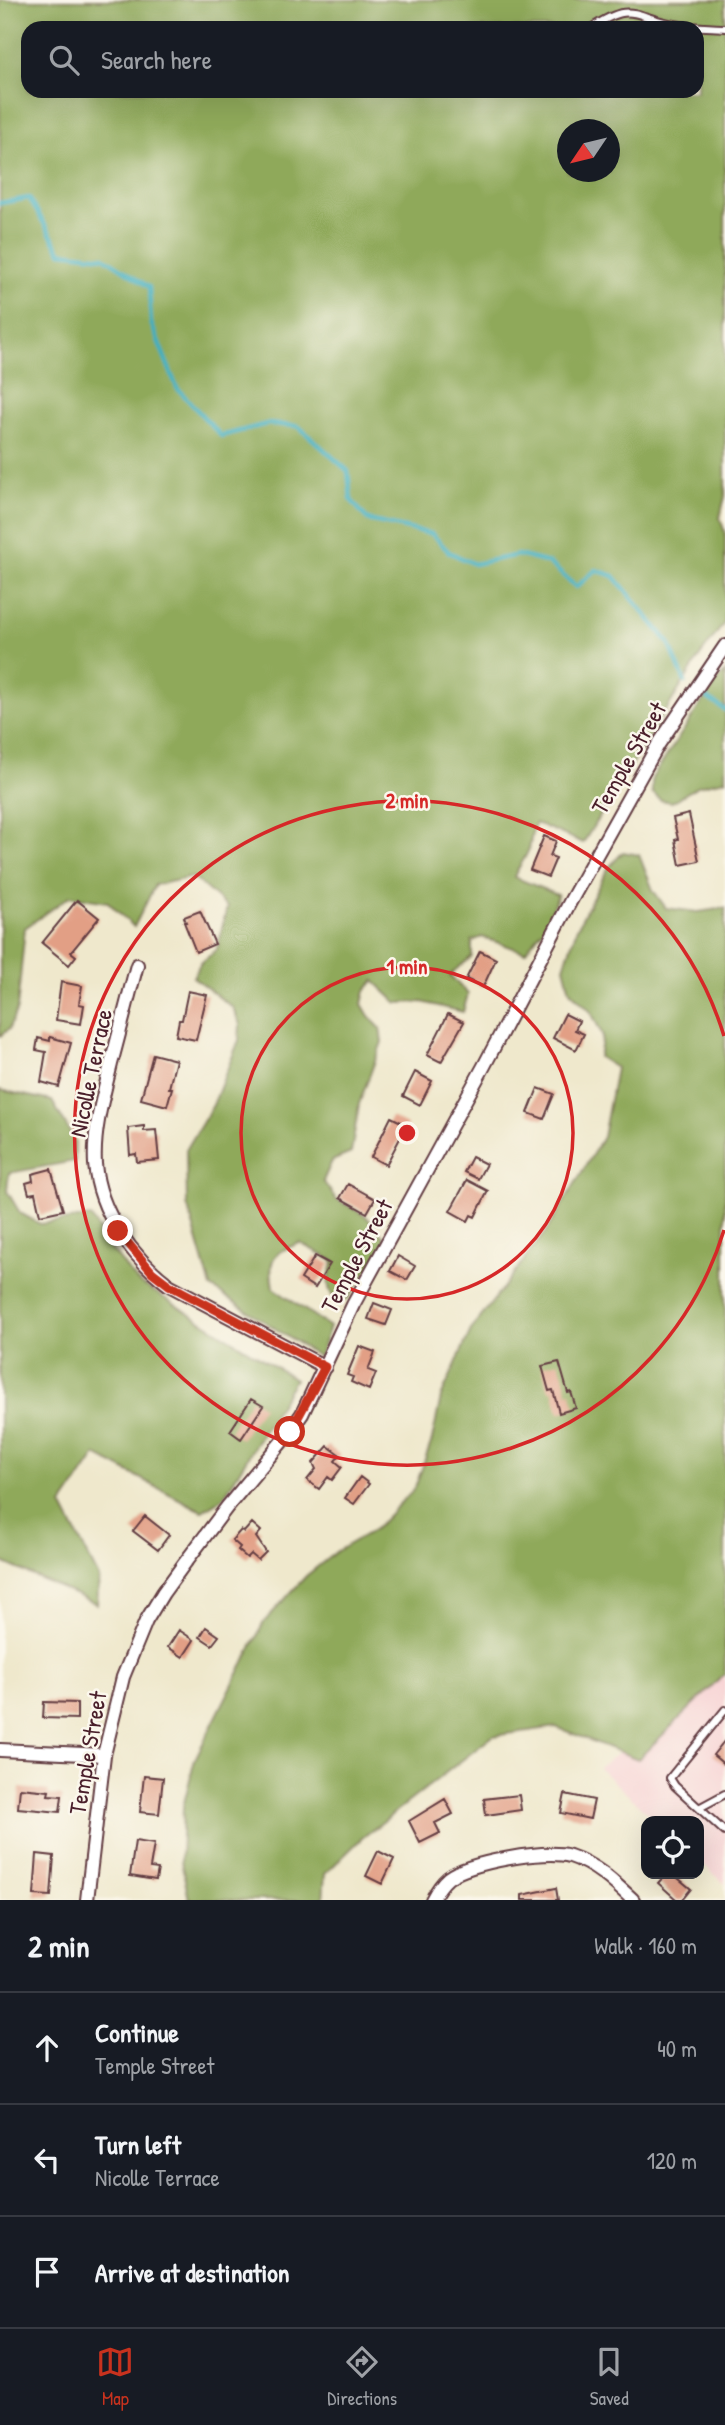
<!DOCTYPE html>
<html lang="en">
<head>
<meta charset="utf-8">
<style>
	body { margin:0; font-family:"Patrick Hand",sans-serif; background:#242831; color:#f1f3f6 }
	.controls { position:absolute; right:21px; bottom:21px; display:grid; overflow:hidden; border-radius:14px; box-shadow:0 7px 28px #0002 }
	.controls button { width:63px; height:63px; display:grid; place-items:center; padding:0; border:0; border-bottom:2px solid #363941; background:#171b24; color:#f1f3f6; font:35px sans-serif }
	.compass { position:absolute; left:557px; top:119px; width:63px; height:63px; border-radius:50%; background:#171b24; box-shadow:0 7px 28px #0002; rotate:235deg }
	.stop { position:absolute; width:21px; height:21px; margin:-16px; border:5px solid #c8321e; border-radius:50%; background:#fff }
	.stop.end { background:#c8321e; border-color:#fff; box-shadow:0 2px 7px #0008 }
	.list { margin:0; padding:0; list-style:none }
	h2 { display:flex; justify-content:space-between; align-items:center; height:91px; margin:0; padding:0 28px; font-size:30px }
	h2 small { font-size:23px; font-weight:400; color:#9ea1a6 }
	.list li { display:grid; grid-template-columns:46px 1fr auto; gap:21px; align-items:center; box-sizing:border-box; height:112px; padding:0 28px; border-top:2px solid #363941 }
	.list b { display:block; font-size:26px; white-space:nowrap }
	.list p { margin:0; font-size:23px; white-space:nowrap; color:#9ea1a6 }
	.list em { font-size:23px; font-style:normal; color:#9ea1a6 }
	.icon { flex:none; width:38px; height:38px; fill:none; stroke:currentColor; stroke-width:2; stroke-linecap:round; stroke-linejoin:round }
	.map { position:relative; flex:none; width:725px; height:1900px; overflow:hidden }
	.search { position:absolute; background:#171b24; box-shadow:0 7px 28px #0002; left:21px; right:21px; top:21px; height:77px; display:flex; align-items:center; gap:18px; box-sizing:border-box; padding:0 24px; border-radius:21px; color:#9ea1a6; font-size:26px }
	.sheet { height:427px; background:#171b24 }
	nav { display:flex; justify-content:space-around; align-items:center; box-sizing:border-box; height:98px; border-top:2px solid #363941; background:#171b24; font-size:19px; color:#9ea1a6 }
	nav a { display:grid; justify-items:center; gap:4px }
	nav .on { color:#c8321e }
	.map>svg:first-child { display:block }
	.built { fill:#f7cfd2 }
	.forest { fill:#8fa95a; stroke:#6c6442; stroke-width:2; fill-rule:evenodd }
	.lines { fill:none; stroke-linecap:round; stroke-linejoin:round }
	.stream { stroke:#42afbf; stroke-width:4.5 }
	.building { fill:#e29f85 }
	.service-casing { stroke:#633d43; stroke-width:10 }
	.minor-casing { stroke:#633d43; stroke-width:16 }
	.service { stroke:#fff; stroke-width:6 }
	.minor { stroke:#fff; stroke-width:12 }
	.route { stroke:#c8321e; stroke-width:9 }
	.ring { fill:none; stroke:#d62828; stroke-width:3.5 }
	.labels { text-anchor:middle; stroke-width:5; stroke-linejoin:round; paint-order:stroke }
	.street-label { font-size:24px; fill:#4a1f2b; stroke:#fbf7ec }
	.centre { fill:#d62828; stroke:#fbf7ec; stroke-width:3.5 }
	.ring-label { font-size:21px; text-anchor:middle; font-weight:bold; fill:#d62828; stroke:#fbf7ec; stroke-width:5; stroke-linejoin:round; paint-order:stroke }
</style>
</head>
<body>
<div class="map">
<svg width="725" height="1900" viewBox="0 0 725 1900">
	<rect width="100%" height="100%" fill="#fbf7ec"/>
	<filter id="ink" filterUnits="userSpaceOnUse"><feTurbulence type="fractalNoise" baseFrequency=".0143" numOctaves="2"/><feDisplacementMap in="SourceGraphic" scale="14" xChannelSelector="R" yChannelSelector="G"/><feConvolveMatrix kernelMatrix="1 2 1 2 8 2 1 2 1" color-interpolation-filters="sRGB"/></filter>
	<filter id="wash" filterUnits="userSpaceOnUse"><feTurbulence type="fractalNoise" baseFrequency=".00686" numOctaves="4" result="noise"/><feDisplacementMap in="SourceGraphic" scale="28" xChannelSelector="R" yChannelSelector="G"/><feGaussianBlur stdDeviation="1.57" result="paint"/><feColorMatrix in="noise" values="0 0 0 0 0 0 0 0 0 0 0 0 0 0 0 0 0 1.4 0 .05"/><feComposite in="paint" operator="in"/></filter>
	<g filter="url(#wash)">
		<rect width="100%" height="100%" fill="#efe8cc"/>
		<path class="built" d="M725,1670V1884L699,1860V1821H656L599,1768Z"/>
		<path class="forest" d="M0,0H725V496L720,518L725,533V622L700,656L583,843L536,823C530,832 532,842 528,851C524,861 518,867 514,877L558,895L546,925L525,952L482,937L472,941V956C465,964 455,968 450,976L468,994L463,1012L422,1002L397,1003L374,981L365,991L362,1004L369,1016L380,1028L382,1042L359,1104L351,1153L332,1161L323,1181L336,1199L366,1216L387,1241L347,1300L334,1298C324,1285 330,1275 334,1261L300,1243C272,1253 268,1258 273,1288L330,1327L319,1357L211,1287L187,1204L186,1150L213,1105L239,1040L240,1024L233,1008L193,977L200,964L217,949L227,907L193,877L155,885L134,927L108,902L70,896L25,928L17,1009L9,1029L0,1036ZM28,28H697V91H28ZM568,130H610V172H568Z
			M725,672V780L698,786L672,802L660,800L652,792V778L712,687Z
			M623,852L639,855L653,890L666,908L698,912L725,908V1674L638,1759L556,1727L493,1736L362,1838L325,1874L323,1900H189L181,1861L183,1807L195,1759L264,1622L306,1576L337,1551L375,1529L415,1488L432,1440L441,1397L471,1330L547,1230L603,1137L616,1068L599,1057L603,1036L591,1012L570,991L564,967L577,928L608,868Z
			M0,1090L52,1101L75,1141V1161L9,1173L7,1191L20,1213L40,1224L91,1217L111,1249L137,1281L295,1379L223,1498L202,1511L96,1455L62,1505L99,1578L97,1604L0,1561Z"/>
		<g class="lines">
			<path class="stream" d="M0,203L29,198L61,252L104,257L149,287L151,323L177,388L221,436L267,424L298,426L348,471L351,500L368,520L432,534L449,552L474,564L518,555L549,563L576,587L596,570L614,576L669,643L685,682
				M703,695L725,710"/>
		</g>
		<g id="blocks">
			<path class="building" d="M689,814L699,861L680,865L675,840L678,839L673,818Z
				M544,836L556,841L550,856L556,858L548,877L530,870Z
				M77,900L99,918L71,952L76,956L69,965L42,943Z
				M200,911L215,944L196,952L184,922H186L184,917Z
				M480,951L496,959L483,987L466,979Z
				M61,982L82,986L79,1004L84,1005L81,1024L56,1020Z
				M188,991L207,995L196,1040L176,1036L179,1020H182Z
				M448,1014L464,1022L441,1062L427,1055Z
				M565,1014L579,1021L575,1030L584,1034L576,1050L553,1038Z
				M50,1037L71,1043L59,1087L41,1082L46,1052L36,1050L38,1038L50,1041Z
				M153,1054L176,1060L169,1088H172L167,1106L141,1099Z
				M415,1072L432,1081L420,1105L403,1096Z
				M538,1088L554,1094L544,1119L528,1113Z
				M391,1117L407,1125L386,1165L371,1157Z
				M144,1126V1131L156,1130L159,1160L137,1162L136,1154L130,1155L128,1128Z
				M472,1157L486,1164L478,1179L464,1172Z
				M51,1169L63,1210L40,1215L35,1193L29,1194L26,1183L33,1181L32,1174Z
				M467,1180L488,1191L475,1217L471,1215L468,1221L450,1211Z
				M348,1184L375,1199L367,1213L340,1198Z
				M315,1256L330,1264L315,1288L301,1279Z
				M398,1256L415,1266L407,1280L390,1271Z
				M374,1303L392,1310L386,1325L368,1319Z
				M359,1346L375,1352L368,1370L376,1373L369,1390L351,1382L353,1377L347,1375Z
				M559,1362L568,1393L571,1392L576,1408L559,1413L553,1390L549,1391L542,1366Z
				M251,1399L263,1406L241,1439L230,1431Z
				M328,1446L340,1455L335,1461L342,1467L332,1480L328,1477L319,1489L307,1480L316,1469L313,1463Z
				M360,1477L369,1484L354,1504L345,1498Z
				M145,1516L169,1535L158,1550L133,1531Z
				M252,1523L261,1531L256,1537L266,1552L258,1560L251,1554L247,1558L238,1550L240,1547L232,1540L241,1530L244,1532Z
				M206,1627L219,1636L212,1645L200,1637Z
				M179,1630L194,1640L183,1657L168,1647Z
				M44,1702L77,1703V1719L43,1718Z
				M725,1740V1765L713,1755Z
				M144,1776L163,1778L159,1814L140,1812Z
				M20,1788L49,1791L48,1795L62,1796L60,1812L18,1808Z
				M565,1794L594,1800L590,1819L561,1813Z
				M519,1795L521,1810L486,1815L484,1799Z
				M445,1799L453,1814L435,1823L440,1833L420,1843L409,1821Z
				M135,1841L154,1844L150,1868L158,1869L156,1880L130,1876Z
				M378,1851L394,1859L382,1884L366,1876Z
				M37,1854L54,1856L51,1896L34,1895Z
				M666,1874H673L691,1889L682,1900H677L658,1883Z
				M556,1888L558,1900H522V1895Z"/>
		</g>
	</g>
	<g filter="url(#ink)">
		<use href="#blocks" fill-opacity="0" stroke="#633d43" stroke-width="2"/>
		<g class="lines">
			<defs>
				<path id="service" d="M591,28C633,0 633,17 674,24C691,27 708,27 725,28
					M725,1710L670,1778L675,1786L725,1832
					M699,1808L725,1794"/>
				<path id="minor" d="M137,965C128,998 120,1031 111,1064C103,1097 93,1130 95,1164C99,1212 132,1257 169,1285L325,1367
					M0,1750L104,1755
					M87,1900L104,1755L123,1677L146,1621L163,1593L184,1564L227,1507L284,1439L302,1414L353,1305L484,1066L570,902L658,745L725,646
					M432,1900C436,1892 441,1884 448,1878C469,1862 546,1849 570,1856C595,1864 615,1883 633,1900"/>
			</defs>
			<use href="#service" class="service-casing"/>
			<use href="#minor" class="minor-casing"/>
			<use href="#service" class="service"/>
			<use href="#minor" class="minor"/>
		</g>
	</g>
	<g class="lines" filter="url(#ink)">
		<path class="route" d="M118,1231L152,1272L169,1285L325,1367L290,1432"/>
	</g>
	<g class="ring">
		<circle cx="407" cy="1133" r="166"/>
		<path d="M724 1230A332 332 0 1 1 724 1036"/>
	</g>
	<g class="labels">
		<g class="street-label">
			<text transform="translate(629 758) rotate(-60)" y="8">Temple Street</text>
			<text transform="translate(91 1073) rotate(-78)" y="8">Nicolle Terrace</text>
			<text transform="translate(357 1256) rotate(-62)" y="8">Temple Street</text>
			<text transform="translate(88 1753) rotate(-80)" y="8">Temple Street</text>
		</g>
	</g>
	<circle cx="407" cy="1133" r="10" class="centre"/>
	<g class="ring-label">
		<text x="407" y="808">2 min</text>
		<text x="407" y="974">1 min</text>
	</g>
</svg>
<div class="controls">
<button><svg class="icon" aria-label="locate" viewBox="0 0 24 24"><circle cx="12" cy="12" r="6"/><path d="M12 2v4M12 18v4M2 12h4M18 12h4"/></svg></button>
</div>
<svg class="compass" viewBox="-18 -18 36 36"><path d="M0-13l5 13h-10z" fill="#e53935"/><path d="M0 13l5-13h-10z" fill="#9ea1a6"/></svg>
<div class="stop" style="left:290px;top:1432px"></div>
<div class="stop end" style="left:118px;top:1231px"></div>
<div class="search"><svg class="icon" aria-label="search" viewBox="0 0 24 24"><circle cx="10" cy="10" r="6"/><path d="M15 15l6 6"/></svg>Search here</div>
</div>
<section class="sheet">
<h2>2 min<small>Walk · 160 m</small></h2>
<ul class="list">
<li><svg class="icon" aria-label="ahead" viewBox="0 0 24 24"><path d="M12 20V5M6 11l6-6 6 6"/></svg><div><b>Continue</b><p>Temple Street</p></div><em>40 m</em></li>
<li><svg class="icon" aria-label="left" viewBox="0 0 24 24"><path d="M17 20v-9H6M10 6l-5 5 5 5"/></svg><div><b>Turn left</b><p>Nicolle Terrace</p></div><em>120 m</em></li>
<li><svg class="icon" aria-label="arrive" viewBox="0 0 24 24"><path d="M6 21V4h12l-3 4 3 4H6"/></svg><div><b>Arrive at destination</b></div></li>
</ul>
</section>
<nav>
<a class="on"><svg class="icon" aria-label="map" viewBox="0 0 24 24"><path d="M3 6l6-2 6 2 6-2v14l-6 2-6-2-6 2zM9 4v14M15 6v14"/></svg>Map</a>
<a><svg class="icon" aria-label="directions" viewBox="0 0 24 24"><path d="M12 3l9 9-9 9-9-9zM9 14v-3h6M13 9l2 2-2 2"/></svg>Directions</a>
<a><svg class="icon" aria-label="saved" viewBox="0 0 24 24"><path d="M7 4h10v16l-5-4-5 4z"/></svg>Saved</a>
</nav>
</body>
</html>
